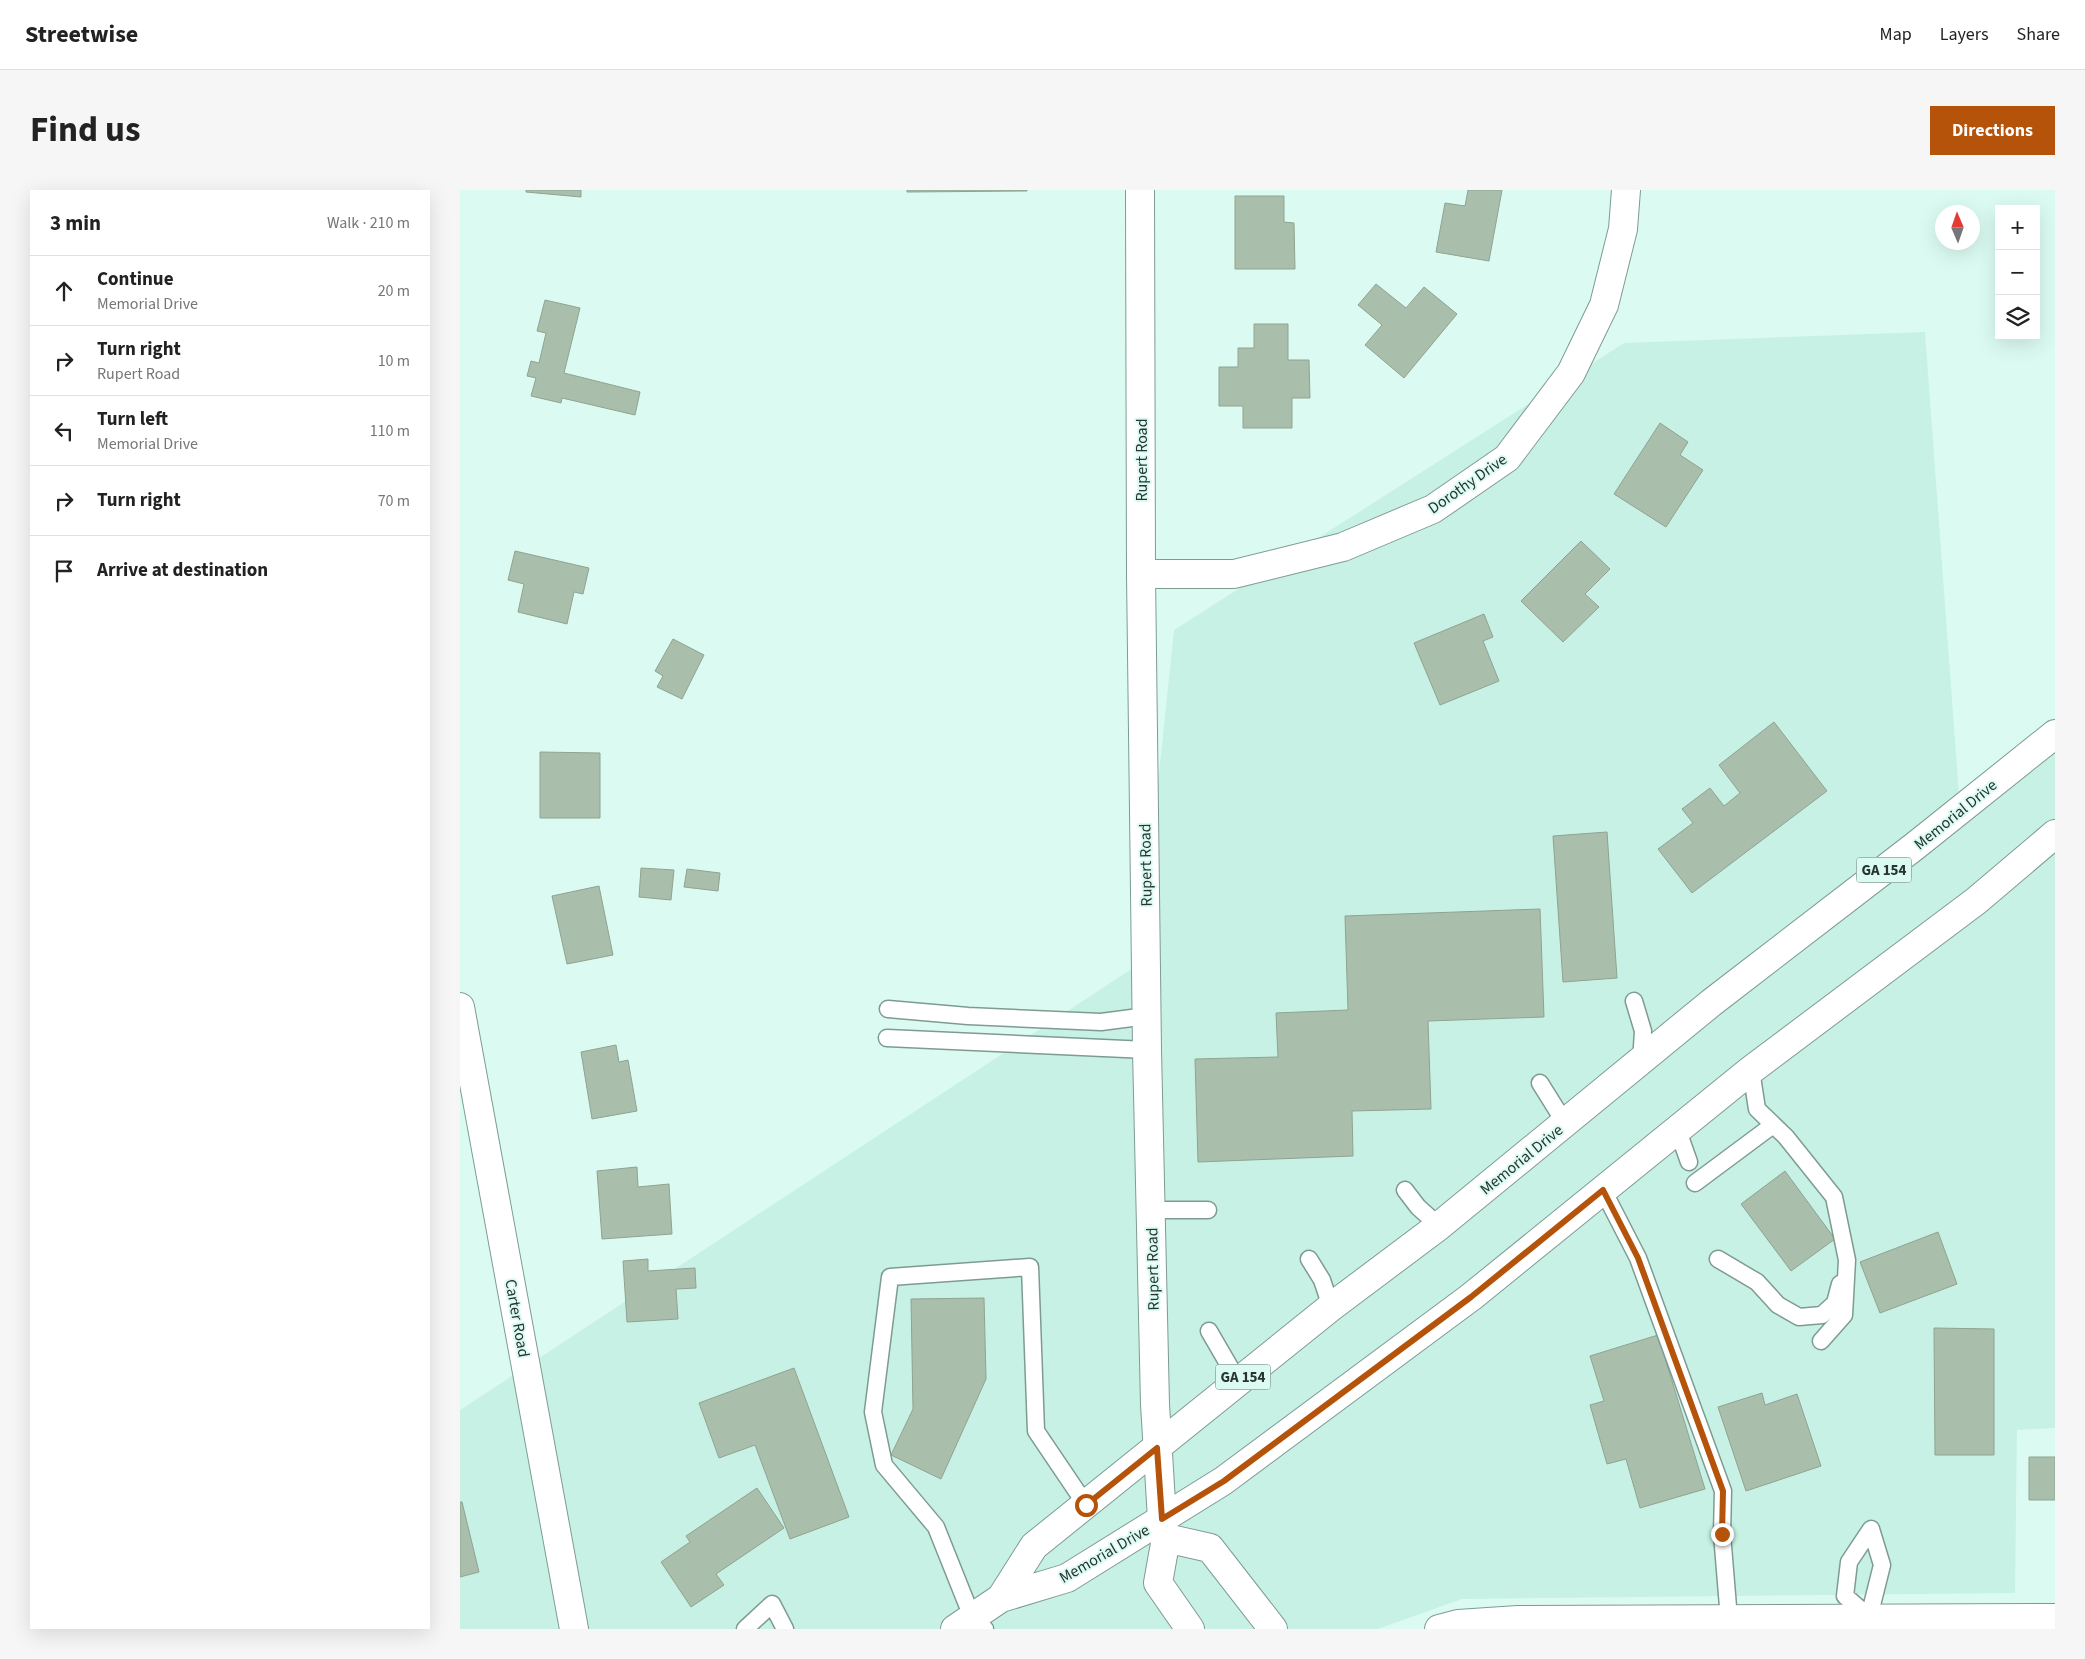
<!DOCTYPE html>
<html lang="en">
<head>
<meta charset="utf-8">
<style>
	body { margin:0; font-family:"Source Sans 3",sans-serif; background:#f6f6f6; color:#222 }
	.controls { position:absolute; right:15px; top:15px; display:grid; overflow:hidden; border-radius:0px; box-shadow:0 5px 20px #0002 }
	.controls button { width:45px; height:45px; display:grid; place-items:center; padding:0; border:0; border-bottom:1px solid #e0e0e0; background:#fff; color:#222; font:25px sans-serif }
	.compass { position:absolute; left:1475px; top:15px; width:45px; height:45px; border-radius:50%; background:#fff; box-shadow:0 5px 20px #0002; rotate:358deg }
	.stop { position:absolute; width:15px; height:15px; margin:-11px; border:4px solid #b45309; border-radius:50%; background:#fff }
	.stop.end { background:#b45309; border-color:#fff; box-shadow:0 1px 5px #0008 }
	.list { margin:0; padding:0; list-style:none }
	h2 { display:flex; justify-content:space-between; align-items:center; height:65px; margin:0; padding:0 20px; font-size:21px }
	h2 small { font-size:16px; font-weight:400; color:#767676 }
	.list li { display:grid; grid-template-columns:32px 1fr auto; gap:15px; align-items:center; box-sizing:border-box; height:70px; padding:0 20px; border-top:1px solid #e0e0e0 }
	.list b { display:block; font-size:19px; white-space:nowrap }
	.list p { margin:0; font-size:16px; white-space:nowrap; color:#767676 }
	.list em { font-size:16px; font-style:normal; color:#767676 }
	.icon { flex:none; width:28px; height:28px; fill:none; stroke:currentColor; stroke-width:2; stroke-linecap:round; stroke-linejoin:round }
	.map { position:relative; flex:none; width:1595px; height:1439px; overflow:hidden; border-radius:0px }
	header { display:flex; align-items:center; gap:30px; box-sizing:border-box; height:70px; padding:0 25px; background:#fff; border-bottom:1px solid #e0e0e0 }
	header strong { font-size:24px }
	nav { display:flex; gap:28px; margin-inline-start:auto; font-size:18px }
	.intro { display:flex; align-items:center; justify-content:space-between; box-sizing:border-box; height:120px; padding:0 30px }
	h1 { margin:0; font-size:35px }
	.button { padding:12px 22px; border-radius:0px; background:#b45309; color:#fff; font-size:18px; font-weight:700 }
	main { display:flex; gap:30px; padding:0 30px }
	aside { flex:1; background:#fff; border-radius:0px; box-shadow:0 5px 20px #0002 }
	.map>svg:first-child { display:block }
	.built { fill:#c8f1e6 }
	.building { fill:#a9beab; stroke:#8fa391 }
	.lines { fill:none; stroke-linecap:round; stroke-linejoin:round }
	.service-casing { stroke:#7e9b93; stroke-width:19 }
	.minor-casing { stroke:#7e9b93; stroke-width:30 }
	.primary-casing { stroke:#7e9b93; stroke-width:30 }
	.service { stroke:#fff; stroke-width:16 }
	.minor { stroke:#fff; stroke-width:28 }
	.primary { stroke:#fff; stroke-width:28 }
	.route { stroke:#b45309; stroke-width:6 }
	.labels { text-anchor:middle; stroke-width:4; stroke-linejoin:round; paint-order:stroke }
	.shield { fill:#dbfbf2; stroke:#5e706b; stroke-width:1 }
	.shield-label { font-size:15px; font-weight:bold; fill:#283431 }
	.street-label { font-size:16px; fill:#283431; stroke:#dbfbf2 }
</style>
</head>
<body>
<header>
<strong>Streetwise</strong>
<nav><a>Map</a><a>Layers</a><a>Share</a></nav>
</header>
<div class="intro"><h1>Find us</h1><a class="button">Directions</a></div>
<main>
<aside>
<h2>3 min<small>Walk · 210 m</small></h2>
<ul class="list">
<li><svg class="icon" aria-label="ahead" viewBox="0 0 24 24"><path d="M12 20V5M6 11l6-6 6 6"/></svg><div><b>Continue</b><p>Memorial Drive</p></div><em>20 m</em></li>
<li><svg class="icon" aria-label="right" viewBox="0 0 24 24"><path d="M7 20v-9h11M14 6l5 5-5 5"/></svg><div><b>Turn right</b><p>Rupert Road</p></div><em>10 m</em></li>
<li><svg class="icon" aria-label="left" viewBox="0 0 24 24"><path d="M17 20v-9H6M10 6l-5 5 5 5"/></svg><div><b>Turn left</b><p>Memorial Drive</p></div><em>110 m</em></li>
<li><svg class="icon" aria-label="right" viewBox="0 0 24 24"><path d="M7 20v-9h11M14 6l5 5-5 5"/></svg><div><b>Turn right</b></div><em>70 m</em></li>
<li><svg class="icon" aria-label="arrive" viewBox="0 0 24 24"><path d="M6 21V4h12l-3 4 3 4H6"/></svg><div><b>Arrive at destination</b></div></li>
</ul>
</aside>
<div class="map">
<svg width="1595" height="1439" viewBox="0 0 1595 1439">
	<rect width="100%" height="100%" fill="#dbfbf2"/>
	<path class="built" d="M1465,142L1500,618L1595,547V1238L1557,1240L1555,1403L1002,1409L918,1439H0V1220L679,774L714,440L1164,153Z"/>
	<path class="building" d="M66,0H121V7L66,2Z
		M447,0H567V1L447,2Z
		M1008,0H1042L1029,71L976,62L985,13L1005,16Z
		M775,6H824V32L834,33L835,79H775Z
		M916,94L946,118L964,97L997,124L944,188L905,155L922,135L898,115Z
		M85,110L120,118L104,183L180,202L175,225L102,208L101,213L71,206L76,188L67,186L71,171L79,173L86,143L77,141Z
		M794,134H828V170H849L850,208H832V238H783V216H759V177H778V158H794Z
		M1200,233L1228,252L1220,265L1243,280L1206,337L1154,304Z
		M1121,351L1150,379L1125,404L1139,417L1103,452L1061,411Z
		M55,361L129,378L123,404L114,402L107,434L58,422L64,394L48,390Z
		M1024,424L1033,447L1023,451L1039,491L980,515L954,453Z
		M213,449L244,465L222,509L197,497L203,486L195,481Z
		M1314,532L1367,601L1232,703L1198,659L1233,633L1222,619L1250,598L1264,616L1280,603L1259,575Z
		M80,562L140,563V628H80Z
		M1147,642L1157,788L1103,792L1093,646Z
		M181,678L214,680L211,710L179,707Z
		M227,679L260,683L258,701L224,697Z
		M139,696L153,765L107,774L92,706Z
		M1080,719L1084,827L968,831L971,919L892,921L893,966L738,972L735,869L818,867L816,823L888,820L885,726Z
		M156,855L159,872L168,870L177,921L132,929L121,862Z
		M177,977L178,997L209,994L212,1044L142,1049L137,981Z
		M1325,981L1375,1049L1331,1081L1281,1014Z
		M1478,1042L1497,1094L1420,1123L1400,1072Z
		M188,1069V1081L235,1078L236,1098L216,1099L218,1129L167,1132L163,1071Z
		M524,1108L526,1189L481,1289L431,1265L453,1219L451,1109Z
		M1474,1138L1534,1139V1265H1475Z
		M1198,1145L1245,1299L1180,1318L1166,1269L1147,1274L1130,1215L1144,1211L1130,1166Z
		M334,1178L389,1327L330,1349L295,1255L259,1268L239,1213Z
		M1302,1203L1305,1215L1337,1204L1361,1276L1286,1301L1258,1217Z
		M1569,1267H1595V1310H1569Z
		M297,1298L324,1338L256,1384L264,1395L231,1417L201,1372L230,1352L226,1346Z
		M0,1312H2L19,1382L0,1387Z"/>
	<g class="lines">
		<defs>
			<path id="service" d="M1174,811L1183,841L1181,872
				M428,819L508,826L641,832L687,826
				M427,848L687,860
				M1291,880L1297,919L1326,947L1374,1007L1387,1070L1384,1125L1361,1151
				M1080,893L1105,933
				M1218,941L1229,972
				M1235,993L1313,935
				M945,1000L958,1017L979,1036
				M1143,1000L1178,1068L1263,1301L1262,1344L1269,1429
				M691,1020H748
				M849,1069L862,1090L871,1117
				M1258,1069L1297,1092L1318,1115L1339,1127L1362,1125L1375,1113L1380,1094
				M749,1141L778,1191
				M1411,1339L1422,1375L1409,1427L1385,1406L1389,1372Z
				M285,1439L312,1414L325,1439
				M525,1439L512,1427L476,1337L424,1275L413,1222L430,1087L570,1077L576,1241L626,1315"/>
			<path id="minor" d="M680,0L681,384L687,860L695,1214L702,1329L706,1348L698,1393L730,1439
				M681,384H774L883,357L973,319L1047,268L1111,183L1144,115L1163,39L1166,0
				M0,817L114,1439
				M706,1348L750,1358L813,1439
				M979,1439L998,1434L1058,1430L1595,1428"/>
			<path id="primary" d="M541,1408L574,1356L871,1117L979,1036L1251,813L1455,656L1595,544
				M495,1439L541,1408L607,1388L763,1291L1011,1107L1291,880L1516,711L1595,644"/>
		</defs>
		<use href="#service" class="service-casing"/>
		<use href="#minor" class="minor-casing"/>
		<use href="#primary" class="primary-casing"/>
		<use href="#service" class="service"/>
		<use href="#minor" class="minor"/>
		<use href="#primary" class="primary"/>
	</g>
	<g class="lines">
		<path class="route" d="M626,1315L697,1258L702,1329L764,1291L1011,1107L1143,1000L1178,1068L1263,1301L1262,1344"/>
	</g>
	<g class="labels">
		<g class="shield">
			<rect x="1396.5" y="667.5" width="55" height="25" rx="4"/>
			<rect x="755.5" y="1174.5" width="55" height="25" rx="4"/>
		</g>
		<g class="shield-label">
			<text x="1424" y="685">GA 154</text>
			<text x="783" y="1192">GA 154</text>
		</g>
		<g class="street-label">
			<text transform="translate(681 270) rotate(-90)" y="6">Rupert Road</text>
			<text transform="translate(1007 293) rotate(-35)" y="6">Dorothy Drive</text>
			<text transform="translate(1495 624) rotate(-39)" y="6">Memorial Drive</text>
			<text transform="translate(685 675) rotate(-91)" y="6">Rupert Road</text>
			<text transform="translate(1061 969) rotate(-39)" y="6">Memorial Drive</text>
			<text transform="translate(692 1079) rotate(-91)" y="6">Rupert Road</text>
			<text transform="translate(58 1128) rotate(80)" y="6">Carter Road</text>
			<text transform="translate(644 1363) rotate(-30)" y="6">Memorial Drive</text>
		</g>
	</g>
</svg>
<div class="controls">
<button>+</button>
<button>−</button>
<button><svg class="icon" aria-label="layers" viewBox="0 0 24 24"><path d="M12 4l9 5-9 5-9-5zM3 14l9 5 9-5"/></svg></button>
</div>
<svg class="compass" viewBox="-18 -18 36 36"><path d="M0-13l5 13h-10z" fill="#e53935"/><path d="M0 13l5-13h-10z" fill="#767676"/></svg>
<div class="stop" style="left:626px;top:1315px"></div>
<div class="stop end" style="left:1262px;top:1344px"></div>
</div>
</main>
</body>
</html>
